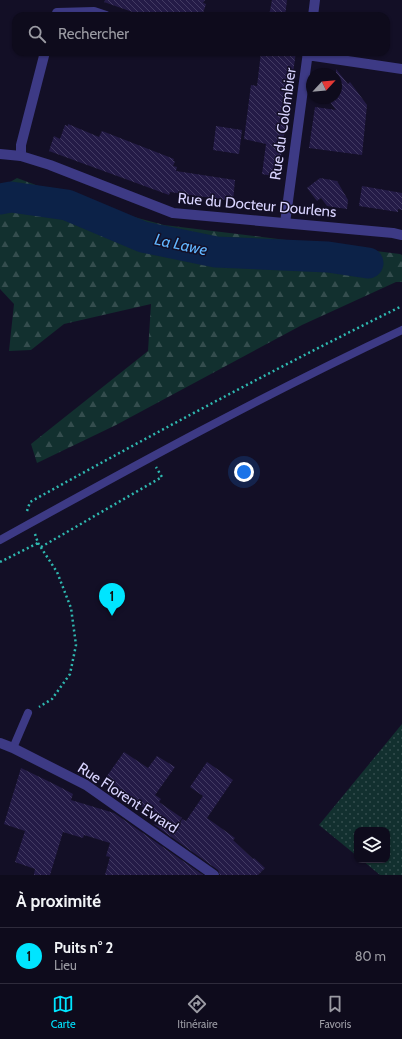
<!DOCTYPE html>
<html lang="fr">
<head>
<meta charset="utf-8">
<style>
	body { margin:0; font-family:Cabin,sans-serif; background:#171425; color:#f1f3f6 }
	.controls { position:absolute; right:12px; bottom:12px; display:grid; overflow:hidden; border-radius:8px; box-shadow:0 1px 3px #0004 }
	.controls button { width:36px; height:36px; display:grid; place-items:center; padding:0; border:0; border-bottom:1px solid #2e2b3b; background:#0e0b1c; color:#f1f3f6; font:20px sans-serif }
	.compass { position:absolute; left:306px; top:68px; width:36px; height:36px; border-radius:50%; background:#0e0b1c; box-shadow:0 1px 3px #0004; rotate:64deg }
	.you { position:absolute; left:244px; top:472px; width:14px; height:14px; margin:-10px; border:3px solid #fff; border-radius:50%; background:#1a73e8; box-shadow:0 0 0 6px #1a73e833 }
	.badge { display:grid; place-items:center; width:26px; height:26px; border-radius:50%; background:#00e5ff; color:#111; font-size:13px; font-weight:700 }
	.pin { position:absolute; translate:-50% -33px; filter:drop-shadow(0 1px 2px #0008) }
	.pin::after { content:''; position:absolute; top:21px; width:14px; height:12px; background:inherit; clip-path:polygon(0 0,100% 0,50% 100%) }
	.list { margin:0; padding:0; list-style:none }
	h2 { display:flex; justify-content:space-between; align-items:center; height:52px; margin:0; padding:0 16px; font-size:17px }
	h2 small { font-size:13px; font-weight:400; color:#9b9ba3 }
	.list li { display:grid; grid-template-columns:26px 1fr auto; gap:12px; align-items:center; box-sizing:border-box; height:56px; padding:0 16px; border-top:1px solid #2e2b3b }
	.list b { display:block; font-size:15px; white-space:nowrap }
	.list p { margin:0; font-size:13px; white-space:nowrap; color:#9b9ba3 }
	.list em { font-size:13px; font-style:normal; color:#9b9ba3 }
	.icon { flex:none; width:22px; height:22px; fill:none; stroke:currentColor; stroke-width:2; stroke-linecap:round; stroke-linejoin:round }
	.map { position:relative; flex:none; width:402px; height:875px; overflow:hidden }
	.search { position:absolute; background:#0e0b1c; box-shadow:0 1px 3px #0004; left:12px; right:12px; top:12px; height:44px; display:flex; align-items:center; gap:10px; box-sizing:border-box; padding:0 14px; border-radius:12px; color:#9b9ba3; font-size:15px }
	.sheet { height:108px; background:#0e0b1c }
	nav { display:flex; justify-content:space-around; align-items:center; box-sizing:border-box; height:56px; border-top:1px solid #2e2b3b; background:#0e0b1c; font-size:11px; color:#9b9ba3 }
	nav a { display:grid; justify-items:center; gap:2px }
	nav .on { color:#00e5ff }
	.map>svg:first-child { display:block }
	.grass { fill:url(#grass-dots) }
	.forest { fill:url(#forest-firs) }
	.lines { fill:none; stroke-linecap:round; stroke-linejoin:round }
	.river { stroke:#0c2248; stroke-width:31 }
	.building { fill:url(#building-back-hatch) }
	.path { stroke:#2fb8b0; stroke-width:2.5; stroke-dasharray:2 3; stroke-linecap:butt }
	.service { stroke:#3d3a85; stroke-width:8 }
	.minor { stroke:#3d3a85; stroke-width:10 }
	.tertiary { stroke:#3d3a85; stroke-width:10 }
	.labels { text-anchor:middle; stroke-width:3; stroke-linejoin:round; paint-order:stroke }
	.street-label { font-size:15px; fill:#d9d4ff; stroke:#130f26 }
	.water-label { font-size:16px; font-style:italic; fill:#62b6ff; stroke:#130f26 }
</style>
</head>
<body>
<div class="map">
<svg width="402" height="875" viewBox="0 0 402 875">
	<defs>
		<pattern id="grass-dots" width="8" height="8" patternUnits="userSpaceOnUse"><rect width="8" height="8" fill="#12302f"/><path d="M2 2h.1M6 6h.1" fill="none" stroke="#344d4e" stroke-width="1.8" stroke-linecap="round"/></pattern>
		<pattern id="forest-firs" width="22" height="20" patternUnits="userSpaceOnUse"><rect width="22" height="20" fill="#12302f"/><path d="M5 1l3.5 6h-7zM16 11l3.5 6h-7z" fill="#344d4e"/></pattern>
		<pattern id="building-back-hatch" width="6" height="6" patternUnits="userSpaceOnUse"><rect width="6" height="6" fill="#241b47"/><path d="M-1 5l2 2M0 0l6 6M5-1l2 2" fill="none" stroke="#433b63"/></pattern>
	</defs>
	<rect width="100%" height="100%" fill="#130f26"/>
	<path class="grass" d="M402,724V875H380L362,860H387V830H357V856L319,825Z"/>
	<path class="forest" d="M17,178L93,206L164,225L400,254L402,255V282H396L302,325L116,425L37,463L31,444L148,351L151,304L64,324L31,350L9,351L14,304L0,289V188Z"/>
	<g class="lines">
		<path class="river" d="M0,199L11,197L67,205L143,237L216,252L328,257L368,263"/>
	</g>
	<path class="building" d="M105,0H205L203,3L206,4L202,16H144L104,2Z
		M272,0H287L285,16H269Z
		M261,52H296L278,177L262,174L266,144L244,139L251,85L257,86Z
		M336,69L348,84L350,82L367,105L362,155L309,148L315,107L336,110L327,98H336Z
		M68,124L99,137L102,131L174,159L173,161H175L173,166L177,167L176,171L235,180L233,201L170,192L169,195L49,151L54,136L60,139L65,125L68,126Z
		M216,126L242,130L239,154L213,150Z
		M320,178L337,181L348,200L347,209L327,206L321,198L317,201L307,188Z
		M362,186L402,193V210L398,209V212L359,206Z
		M124,752L148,768L157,756L175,767L155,795L161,799L159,802L182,818L176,827L102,783Z
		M207,762L233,780L207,818L235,838L233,840L253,859L254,858L265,868L258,875H220L218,870L153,824L177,831L182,819L186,821L203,796L190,787Z
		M21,768L54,784L73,794L71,800L114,813L203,875H105L110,857L106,856L110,843L84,835L83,838L63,832L50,875H34L35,869L15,862L25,831L4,824Z"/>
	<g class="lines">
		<path class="path" d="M27,511L30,502C153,434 276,368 402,306
			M38,543L57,572L71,608L76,645L70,674L52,699L39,707
			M41,547L162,477L156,467
			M0,562L38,543L35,534"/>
		<path class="service" d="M0,540C132,467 265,394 402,330
			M13,748L28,713"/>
		<path class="minor" d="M56,16L57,13L94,12L106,16
			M313,16L315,0
			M307,55L402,69
			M21,156V145L45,52
			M285,223L308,52
			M0,743L13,748L86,785L214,875"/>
		<path class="tertiary" d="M0,154L21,156L50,165L173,213L393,233L402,235"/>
	</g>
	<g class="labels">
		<g class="street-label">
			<text transform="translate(283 124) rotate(-82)" y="5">Rue du Colombier</text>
			<text transform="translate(257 205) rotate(5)" y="5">Rue du Docteur Dourlens</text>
			<text transform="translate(128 798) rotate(33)" y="5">Rue Florent Evrard</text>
		</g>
		<g class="water-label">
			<text transform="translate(181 244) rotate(12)" y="6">La Lawe</text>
		</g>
	</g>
</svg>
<div class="controls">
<button><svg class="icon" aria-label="layers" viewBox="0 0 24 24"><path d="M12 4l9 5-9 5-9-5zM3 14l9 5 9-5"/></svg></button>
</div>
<svg class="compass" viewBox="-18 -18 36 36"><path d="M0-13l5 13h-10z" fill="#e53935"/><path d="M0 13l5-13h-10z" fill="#9b9ba3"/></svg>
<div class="you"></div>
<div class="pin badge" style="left:112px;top:616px">1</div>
<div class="search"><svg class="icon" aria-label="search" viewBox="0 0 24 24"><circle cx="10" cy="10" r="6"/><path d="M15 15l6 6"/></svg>Rechercher</div>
</div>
<section class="sheet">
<h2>À proximité<small></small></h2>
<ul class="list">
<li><span class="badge">1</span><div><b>Puits n° 2</b><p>Lieu</p></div><em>80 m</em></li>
</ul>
</section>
<nav>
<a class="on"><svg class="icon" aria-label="map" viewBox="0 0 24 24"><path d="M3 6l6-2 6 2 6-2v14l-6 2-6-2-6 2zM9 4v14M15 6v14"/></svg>Carte</a>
<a><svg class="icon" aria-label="directions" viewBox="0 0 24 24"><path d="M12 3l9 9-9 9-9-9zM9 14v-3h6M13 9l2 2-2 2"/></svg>Itinéraire</a>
<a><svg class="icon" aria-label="saved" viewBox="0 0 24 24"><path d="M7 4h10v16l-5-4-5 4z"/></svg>Favoris</a>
</nav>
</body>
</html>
